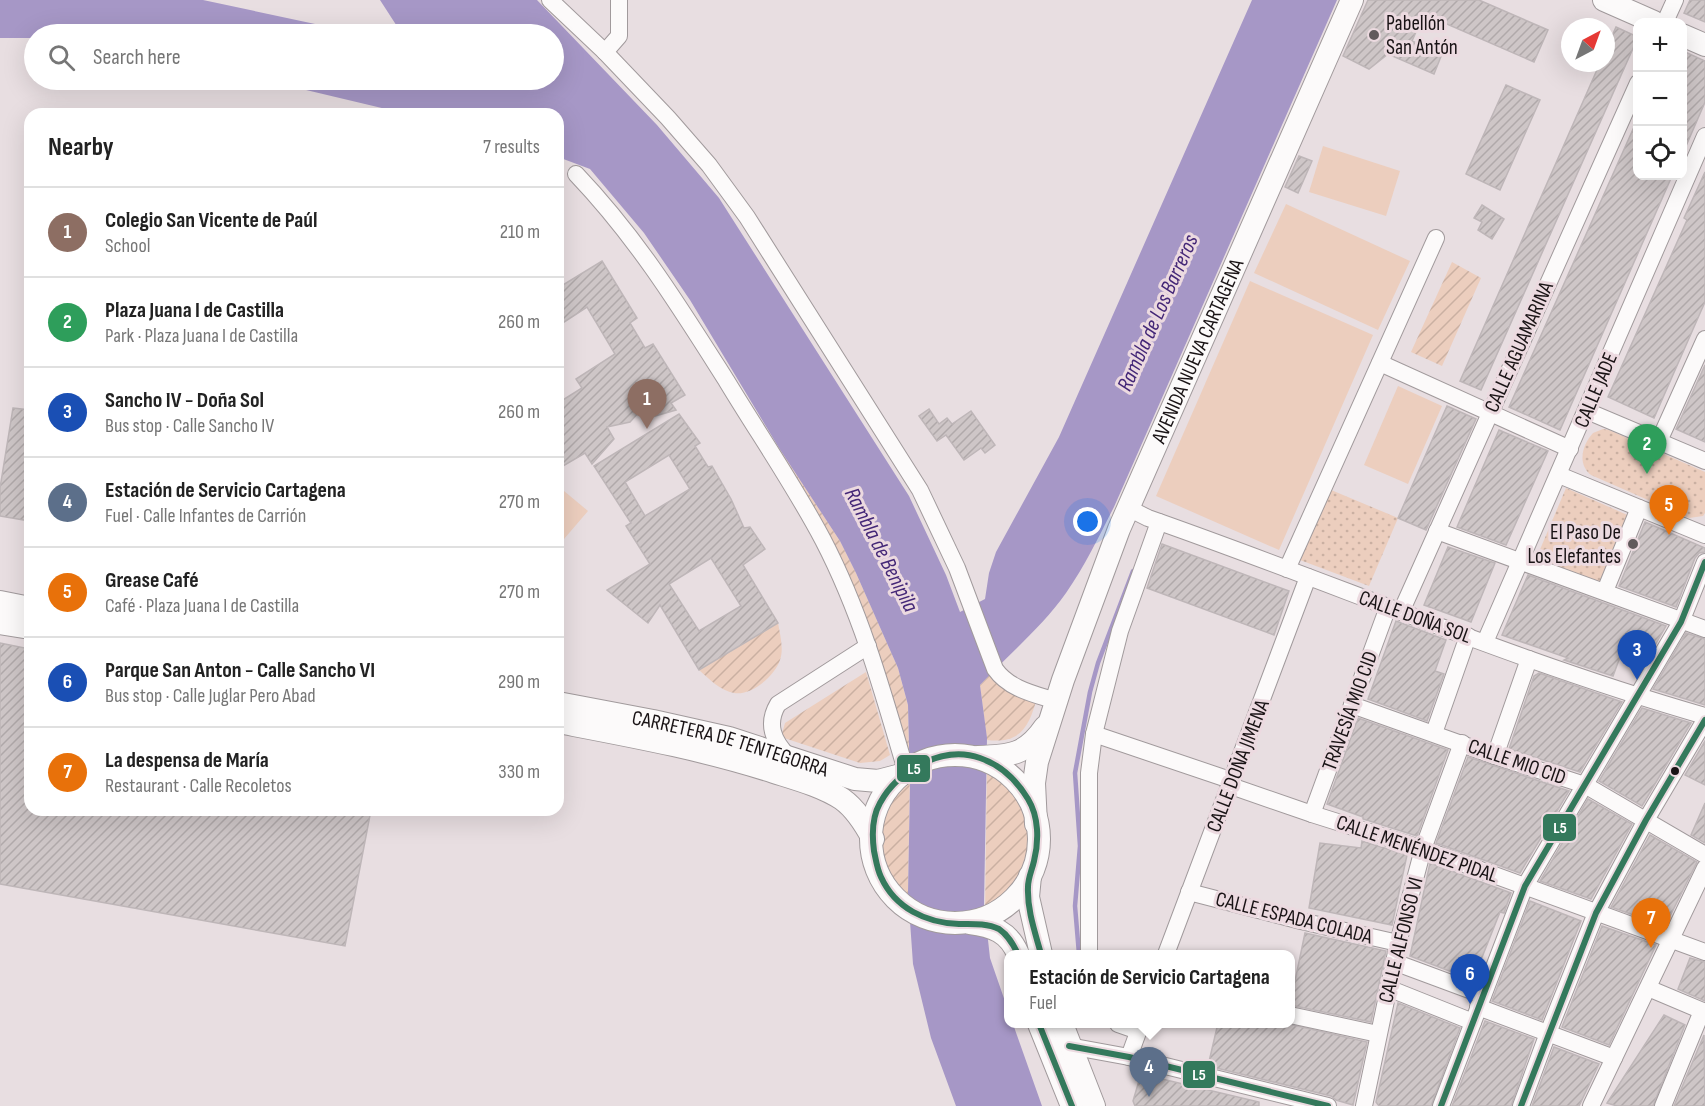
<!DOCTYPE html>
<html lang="en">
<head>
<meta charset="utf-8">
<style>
  :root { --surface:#fff; --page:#f2f2f2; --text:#222; --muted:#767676; --line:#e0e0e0; --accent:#615a5c }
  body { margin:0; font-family:"Sofia Sans Condensed",sans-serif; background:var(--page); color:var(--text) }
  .controls { position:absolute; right:18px; top:18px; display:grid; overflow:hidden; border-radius:12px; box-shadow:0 6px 24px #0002 }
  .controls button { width:54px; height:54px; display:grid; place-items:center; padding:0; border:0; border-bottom:2px solid var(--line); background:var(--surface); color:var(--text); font:30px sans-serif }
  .compass { position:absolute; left:1561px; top:18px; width:54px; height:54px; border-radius:50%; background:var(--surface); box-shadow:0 6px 24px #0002; rotate:41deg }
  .you { position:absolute; left:1088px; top:522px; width:21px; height:21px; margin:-15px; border:4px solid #fff; border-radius:50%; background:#1a73e8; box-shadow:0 0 0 9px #1a73e833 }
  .badge { display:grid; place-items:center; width:39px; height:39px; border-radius:50%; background:var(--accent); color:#fff; font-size:20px; font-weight:700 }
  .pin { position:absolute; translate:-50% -50px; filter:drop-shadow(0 2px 3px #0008) }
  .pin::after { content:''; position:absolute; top:32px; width:21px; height:18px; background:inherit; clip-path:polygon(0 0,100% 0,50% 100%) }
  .popup { position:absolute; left:1004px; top:950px; width:291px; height:78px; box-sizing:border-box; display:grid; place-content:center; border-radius:12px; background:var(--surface); filter:drop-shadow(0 2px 4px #0005); font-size:20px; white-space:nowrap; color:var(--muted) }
  .popup b { font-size:22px; color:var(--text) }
  .popup::after { content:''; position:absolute; left:50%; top:100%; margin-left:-12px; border:12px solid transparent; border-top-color:var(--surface) }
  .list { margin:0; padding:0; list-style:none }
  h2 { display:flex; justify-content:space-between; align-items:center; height:78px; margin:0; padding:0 24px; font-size:26px }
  h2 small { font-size:20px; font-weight:400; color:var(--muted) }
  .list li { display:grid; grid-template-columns:39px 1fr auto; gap:18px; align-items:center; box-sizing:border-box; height:90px; padding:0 24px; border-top:2px solid var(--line) }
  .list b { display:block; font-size:22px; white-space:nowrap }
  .list p { margin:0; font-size:20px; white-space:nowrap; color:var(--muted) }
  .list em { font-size:20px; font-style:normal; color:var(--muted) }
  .icon { flex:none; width:33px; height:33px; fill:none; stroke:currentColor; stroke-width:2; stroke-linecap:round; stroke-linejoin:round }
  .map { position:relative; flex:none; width:1705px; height:1106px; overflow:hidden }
  .search { position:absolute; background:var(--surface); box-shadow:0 6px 24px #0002; left:24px; top:24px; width:540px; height:66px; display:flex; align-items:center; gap:15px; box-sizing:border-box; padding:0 21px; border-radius:33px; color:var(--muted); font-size:22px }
  .panel { position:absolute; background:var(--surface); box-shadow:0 6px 24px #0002; left:24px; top:108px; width:540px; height:708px; border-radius:18px }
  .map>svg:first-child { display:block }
  .grass { fill:#eccebe }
  .park { fill:url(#park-dots) }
  .garden { fill:url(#garden-furrows) }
  .water { fill:#a697c6 }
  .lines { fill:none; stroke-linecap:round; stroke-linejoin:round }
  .stream { stroke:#a697c6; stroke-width:4.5 }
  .building { fill:url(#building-hatch); stroke:#beb6b8; stroke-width:1.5; fill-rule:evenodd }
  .minor-casing { stroke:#a19a9c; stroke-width:18 }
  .major-casing { stroke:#a19a9c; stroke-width:24 }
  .minor { stroke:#fcfafa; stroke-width:16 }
  .major { stroke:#fcfafa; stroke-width:22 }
  .bus-1-casing { stroke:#ecdae0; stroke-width:10 }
  .bus-1 { stroke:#34795c; stroke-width:6 }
  .poi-dot { fill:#615a5c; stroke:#ecdae0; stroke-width:2 }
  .bus-dot { fill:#191315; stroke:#ecdae0; stroke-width:2 }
  .labels { text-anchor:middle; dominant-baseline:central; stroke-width:6; stroke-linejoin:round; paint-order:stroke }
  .poi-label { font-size:21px; fill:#191315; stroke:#ecdae0; text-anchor:start }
  .street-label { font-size:21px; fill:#191315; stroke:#ecdae0 }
  .water-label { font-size:22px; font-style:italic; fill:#442777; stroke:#ecdae0 }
  .line-badge { stroke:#ecdae0; stroke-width:2 }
  .badge-label { font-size:16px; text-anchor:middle; font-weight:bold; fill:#fff }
</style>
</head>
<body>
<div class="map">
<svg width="1705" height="1106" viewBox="0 0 1705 1106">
  <defs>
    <pattern id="park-dots" width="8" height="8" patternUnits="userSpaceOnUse" patternTransform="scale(1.5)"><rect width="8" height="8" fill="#eccebe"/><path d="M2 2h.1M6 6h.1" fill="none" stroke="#cab0a2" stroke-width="1.8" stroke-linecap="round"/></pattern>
    <pattern id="garden-furrows" width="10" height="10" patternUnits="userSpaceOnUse" patternTransform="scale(1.5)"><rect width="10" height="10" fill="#eccebe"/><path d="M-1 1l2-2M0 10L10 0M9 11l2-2" fill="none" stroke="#cab0a2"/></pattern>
    <pattern id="building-hatch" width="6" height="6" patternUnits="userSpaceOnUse" patternTransform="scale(1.5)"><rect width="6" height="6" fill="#cec6c7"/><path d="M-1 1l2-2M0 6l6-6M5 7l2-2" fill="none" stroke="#b0a9aa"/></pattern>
  </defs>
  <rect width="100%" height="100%" fill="#e8dee1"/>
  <g class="grass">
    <polygon points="1323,146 1400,171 1386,216 1309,192"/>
    <polygon points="1286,204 1410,261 1378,330 1254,273"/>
    <polygon points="1250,281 1373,335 1279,550 1156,496"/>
    <polygon points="1398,386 1442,406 1408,484 1364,465"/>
    <polygon points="558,486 588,511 558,546"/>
  </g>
  <g class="park">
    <path d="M 1603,429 L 1609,430 L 1705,472 L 1705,513 L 1703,516 L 1689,518 L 1591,475 C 1577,464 1582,445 1593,433 Z"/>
    <polygon points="1324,487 1398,518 1369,586 1292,557"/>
    <polygon points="1566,488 1632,517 1603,584 1536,559"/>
  </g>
  <g class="garden">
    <polygon points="1452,262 1481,278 1442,366 1411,352"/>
    <polygon points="779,448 840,541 856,573 898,668 908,705 909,750 901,754 852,604"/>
    <path d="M 778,623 C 780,634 784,649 780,660 C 775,676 751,696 734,693 C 721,691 709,679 699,670 Z"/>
    <path d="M 995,669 L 1038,695 C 1029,725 1023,744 987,740 L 980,685 Z"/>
    <polygon points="866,672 890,755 880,761 860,763 781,737 785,723"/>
    <path d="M 987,762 C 1003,770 1020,781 1027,798 C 1047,842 1034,900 985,917 Z"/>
    <path d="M 910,768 L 908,893 L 909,909 C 874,880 858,832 886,792 C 892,783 902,776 910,768 Z"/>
  </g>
  <g class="water">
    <polygon points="0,0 203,0 362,34 34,34 34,38 0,38"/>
    <path d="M 380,0 L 537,0 L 657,125 L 719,198 L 909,496 L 946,575 L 960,612 L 985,599 L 989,573 L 996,552 L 1059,437 L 1252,0 L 1337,0 L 1114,507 C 1099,536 1085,566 1066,593 C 1042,627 1008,655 980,685 L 987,738 L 984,904 L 990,958 L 1008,1010 L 1008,1024 L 1013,1024 L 1042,1106 L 956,1106 L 931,1038 L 913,964 L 908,893 L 910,784 L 908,705 L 898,668 L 856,573 L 840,541 L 779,448 L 690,300 L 644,233 L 590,169 L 558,157 L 558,114 L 407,114 L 264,80 L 554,80 L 554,34 L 402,34 Z"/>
  </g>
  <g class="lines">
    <polyline class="stream" points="1079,954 1075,906 1080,846 1075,773 1090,692 1098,663 1133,571"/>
  </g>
  <g class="building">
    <polygon points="1368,0 1479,0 1548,30 1534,62 1424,14 1412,41 1442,54 1434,74 1388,54 1369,69 1343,56"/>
    <polygon points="1690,0 1705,0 1705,22 1684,13"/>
    <polygon points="1616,27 1638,37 1481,390 1460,381 1600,63 1606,63 1606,50"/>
    <polygon points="1683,51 1705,61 1705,102 1683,153"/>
    <polygon points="1506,85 1540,100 1500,190 1466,174"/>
    <polygon points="1638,118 1638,176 1672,176 1560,430 1509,407"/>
    <polygon points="1299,156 1312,161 1298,193 1285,187"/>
    <polygon points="1705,172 1705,302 1654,418 1608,397 1687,220 1684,218"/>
    <polygon points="1482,205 1504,219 1492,239 1478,230 1482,222 1474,218"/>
    <polygon points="602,261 637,318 630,323 645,348 653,344 685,395 671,403 676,410 655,416 648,402 630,422 607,427 614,439 592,464 585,453 558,469 558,403 582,388 576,379 615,354 587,307 558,326 558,288"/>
    <polygon points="1705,365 1705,442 1676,429"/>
    <polygon points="1447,406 1476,419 1426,530 1398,518"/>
    <polygon points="13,408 30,410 30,521 0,516 0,488"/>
    <polygon points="929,409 939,424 947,418 952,424 971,411 995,445 985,453 981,448 964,460 946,435 937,441 919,416"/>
    <path d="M 679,414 L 700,443 L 695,446 L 708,467 L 712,466 L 731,499 L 744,528 L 750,527 L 765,549 L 743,565 L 778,623 L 699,670 L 660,605 L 648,623 L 607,590 L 650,564 L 626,526 L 631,523 L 594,466 ZM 669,455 L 690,489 L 645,516 L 625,482 ZM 711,558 L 741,606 L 699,631 L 669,584 Z"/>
    <polygon points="1499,430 1548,451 1506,545 1457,527"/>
    <polygon points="1645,522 1705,548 1705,552 1699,553 1695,558 1676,607 1619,586"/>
    <polygon points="1162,544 1289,591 1274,635 1147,588"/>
    <polygon points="1448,547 1495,563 1471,622 1424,605"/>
    <polygon points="1528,575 1666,626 1654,647 1627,638 1613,676 1564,660 1568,658 1502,635"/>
    <polygon points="1396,621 1446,640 1435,671 1444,674 1427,721 1368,699"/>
    <polygon points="1686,633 1705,639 1705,705 1653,689"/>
    <polygon points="0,643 30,649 30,810 371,810 345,946 0,884"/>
    <polygon points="1539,673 1622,702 1580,772 1509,749 1534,676"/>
    <polygon points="1642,708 1691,723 1642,806 1599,781"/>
    <polygon points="1358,718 1448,750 1417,836 1363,819 1363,817 1327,804"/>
    <polygon points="1705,741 1705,785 1685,775"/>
    <polygon points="1468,757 1569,791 1520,873 1436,843"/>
    <polygon points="1588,799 1632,824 1591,899 1540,881"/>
    <polygon points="1705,803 1705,843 1691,835"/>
    <polygon points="1650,835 1697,862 1665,926 1611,907"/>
    <polygon points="1362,841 1407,855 1392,925 1309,908 1320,843 1361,848"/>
    <polygon points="1430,863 1511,893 1504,913 1500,912 1473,980 1410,956"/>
    <polygon points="1530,901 1581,921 1542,1020 1492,1001"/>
    <polygon points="1602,926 1656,945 1609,1045 1562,1027"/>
    <polygon points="1305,933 1386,951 1371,1022 1290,1005"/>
    <polygon points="1690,958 1705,962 1705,1001 1678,989"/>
    <polygon points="1398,1003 1460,1028 1431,1106 1379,1106 1376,1102"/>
    <polygon points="1664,1015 1685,1025 1653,1106 1617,1106 1607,1103"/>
    <polygon points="1485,1021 1534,1039 1511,1106 1452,1106"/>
    <polygon points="1218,1023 1284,1023 1367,1042 1353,1105 1336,1100 1331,1096 1208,1066"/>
    <polygon points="1704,1035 1705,1106 1674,1106"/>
    <polygon points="1554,1047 1599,1064 1579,1106 1532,1106"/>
    <polygon points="1141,1074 1259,1102 1259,1106 1135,1106 1133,1101"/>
  </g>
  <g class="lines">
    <g class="minor-casing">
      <g id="minor">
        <path d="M 550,0 L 605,52 L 668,118 L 709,165 L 747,217 L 920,490 L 957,568 L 995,669 C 1009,689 1034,694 1056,701"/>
        <polyline points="1665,22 1675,0"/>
        <polyline points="605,52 619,36 619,0"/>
        <path d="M 576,174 C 637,238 679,306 726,380 C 758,433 794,485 823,540 C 861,613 883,692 906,771"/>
        <polyline points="1380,363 1570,449"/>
        <polyline points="1587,411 1705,461"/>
        <polyline points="1659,441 1705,339"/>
        <polyline points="1559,475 1705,535"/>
        <path d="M 1128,508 L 1148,518 C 1334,583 1516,662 1705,716"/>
        <polyline points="1437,531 1705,629"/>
        <polyline points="1287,569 1436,238"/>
        <polyline points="1605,591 1639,508"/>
        <polyline points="1401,612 1638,83"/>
        <polyline points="1485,642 1705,136"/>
        <polyline points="1352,705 1495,756 1585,785 1705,855"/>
        <polyline points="1434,733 1468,636"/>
        <polyline points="1094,734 1233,781"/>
        <polyline points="1495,756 1529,659"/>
        <path d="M 789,757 C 773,741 766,724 778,704 L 868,646"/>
        <polyline points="1231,786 1312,814 1423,849 1705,952"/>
        <polyline points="1312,814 1388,607"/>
        <polyline points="1189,892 1301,921 1398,943"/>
        <polyline points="1089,954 1089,773 1094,734 1120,631 1159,522"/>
        <polyline points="1166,954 1308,577"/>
        <polyline points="1394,962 1483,995"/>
        <polyline points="1388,988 1473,1022"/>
        <polyline points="1648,988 1705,1012"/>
        <polyline points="1478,1007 1614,1058"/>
        <polyline points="1290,1015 1378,1034"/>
        <polyline points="1118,1024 1138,1031"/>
        <polyline points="1069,1046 1129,1057 1328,1106"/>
        <polyline points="1129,1057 1141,1024"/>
        <polyline points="1364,1106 1398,943 1423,849 1462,743"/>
        <polyline points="1441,1106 1525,886 1681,622 1705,562"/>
        <polyline points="1521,1106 1548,1033 1596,913 1646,820 1705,720"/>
        <polyline points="1591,1106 1705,868"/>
        <polyline points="1663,1106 1702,1011"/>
      </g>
    </g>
    <g class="major-casing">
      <g id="major">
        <polyline points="1604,0 1654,22"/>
        <polyline points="1682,35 1705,45"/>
        <polyline points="0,602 30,608"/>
        <polyline points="0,623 30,628"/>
        <path id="s1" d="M 558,703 L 653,721 L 729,738 L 855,779 L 878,781 L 901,775"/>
        <path d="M 558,722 C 631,736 703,749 774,772 C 796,779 822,786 842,799 C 856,809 865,824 873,839"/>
        <circle cx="955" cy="839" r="84"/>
        <path d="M 978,757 C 1010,756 1026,755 1045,727"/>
        <path id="s2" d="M 1036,824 L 1034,783 L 1037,762 L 1063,680 L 1119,529 L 1352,0"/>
        <polyline points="1030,876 1028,897 1041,954"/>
        <path d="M 970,923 C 993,926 1009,932 1018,954"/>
        <polyline points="1039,1024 1072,1106"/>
        <polyline points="1062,1024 1094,1106"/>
      </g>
    </g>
    <use href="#minor" class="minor"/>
    <use href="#major" class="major"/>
    <g class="bus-1-casing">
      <g id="bus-1">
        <path d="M 1018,954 C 1013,944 1008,935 999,929 C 987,923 972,924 959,924 C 926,923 895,908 881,877 C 877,869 876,860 874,851 C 872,836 872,817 880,803 C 898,770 943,745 980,758 C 1001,765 1017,781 1028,799 C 1039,817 1039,841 1034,861 C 1032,870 1028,878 1028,887 C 1027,910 1035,932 1041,954"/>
        <polyline points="1039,1024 1072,1106"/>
        <polyline points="1069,1046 1129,1057 1328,1106"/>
        <polyline points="1441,1106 1525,886 1681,622 1705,562"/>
        <polyline points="1521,1106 1596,913 1646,820 1705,720"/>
      </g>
    </g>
    <use href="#bus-1" class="bus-1"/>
  </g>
  <g class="poi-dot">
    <circle cx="1374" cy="35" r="6"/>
    <circle cx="1633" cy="544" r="6"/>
  </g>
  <circle class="bus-dot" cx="1675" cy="771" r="5"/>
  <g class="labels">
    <g class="poi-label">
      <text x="1386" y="23">Pabellón<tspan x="1386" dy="24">San Antón</tspan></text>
      <text x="1621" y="532" text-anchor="end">El Paso De<tspan x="1621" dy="24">Los Elefantes</tspan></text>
    </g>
    <g class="street-label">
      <text transform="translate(1519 347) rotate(-66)">CALLE AGUAMARINA</text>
      <text stroke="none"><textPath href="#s2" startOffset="504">AVENIDA NUEVA CARTAGENA</textPath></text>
      <text transform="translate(1596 390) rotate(-67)">CALLE JADE</text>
      <text transform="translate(1415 617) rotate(20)">CALLE DOÑA SOL</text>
      <text transform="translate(1350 711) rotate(-70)">TRAVESÍA MIO CID</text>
      <text stroke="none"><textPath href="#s1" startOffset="177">CARRETERA DE TENTEGORRA</textPath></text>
      <text transform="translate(1517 762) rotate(19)">CALLE MIO CID</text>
      <text transform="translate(1238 766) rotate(-69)">CALLE DOÑA JIMENA</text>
      <text transform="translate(1417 849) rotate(19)">CALLE MENÉNDEZ PIDAL</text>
      <text transform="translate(1294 918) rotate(14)">CALLE ESPADA COLADA</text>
      <text transform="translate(1401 940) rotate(-76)">CALLE ALFONSO VI</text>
    </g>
    <g class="water-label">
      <text transform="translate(1158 313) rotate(-66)">Rambla de Los Barreros</text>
      <text transform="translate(881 550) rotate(63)">Rambla de Benipila</text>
    </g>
  </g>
  <g class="line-badge">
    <rect x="896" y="754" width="35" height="29" rx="6" fill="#34795c"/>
    <rect x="1542" y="813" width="35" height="29" rx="6" fill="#34795c"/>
    <rect x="1182" y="1060" width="34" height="29" rx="6" fill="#34795c"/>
  </g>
  <g class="badge-label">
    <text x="914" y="774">L5</text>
    <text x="1560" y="833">L5</text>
    <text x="1199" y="1080">L5</text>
  </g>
</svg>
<div class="controls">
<button>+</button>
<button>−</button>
<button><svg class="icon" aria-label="locate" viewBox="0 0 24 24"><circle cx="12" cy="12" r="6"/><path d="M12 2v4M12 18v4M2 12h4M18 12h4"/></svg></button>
</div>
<svg class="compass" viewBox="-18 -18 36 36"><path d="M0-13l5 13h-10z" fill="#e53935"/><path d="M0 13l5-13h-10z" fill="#767676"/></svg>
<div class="you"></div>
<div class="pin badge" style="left:647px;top:429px;background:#8d6e63">1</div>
<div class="pin badge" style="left:1647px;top:474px;background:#2e9e5b">2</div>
<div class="pin badge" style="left:1637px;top:680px;background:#1a4fb4">3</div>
<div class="pin badge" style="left:1149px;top:1097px;background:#5c6f8a">4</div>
<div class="popup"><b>Estación de Servicio Cartagena</b>Fuel</div>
<div class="pin badge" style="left:1669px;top:535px;background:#e8710a">5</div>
<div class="pin badge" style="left:1470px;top:1004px;background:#1a4fb4">6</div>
<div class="pin badge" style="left:1651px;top:948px;background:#e8710a">7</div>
<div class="search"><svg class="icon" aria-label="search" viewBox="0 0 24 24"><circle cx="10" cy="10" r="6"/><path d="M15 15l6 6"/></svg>Search here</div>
<section class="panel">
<h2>Nearby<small>7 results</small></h2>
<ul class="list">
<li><span class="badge" style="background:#8d6e63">1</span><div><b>Colegio San Vicente de Paúl</b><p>School</p></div><em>210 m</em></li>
<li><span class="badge" style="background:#2e9e5b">2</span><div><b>Plaza Juana I de Castilla</b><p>Park · Plaza Juana I de Castilla</p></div><em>260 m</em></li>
<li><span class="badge" style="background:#1a4fb4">3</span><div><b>Sancho IV - Doña Sol</b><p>Bus stop · Calle Sancho IV</p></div><em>260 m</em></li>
<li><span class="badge" style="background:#5c6f8a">4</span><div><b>Estación de Servicio Cartagena</b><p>Fuel · Calle Infantes de Carrión</p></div><em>270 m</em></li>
<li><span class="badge" style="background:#e8710a">5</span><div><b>Grease Café</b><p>Café · Plaza Juana I de Castilla</p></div><em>270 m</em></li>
<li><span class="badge" style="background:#1a4fb4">6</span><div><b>Parque San Anton - Calle Sancho VI</b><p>Bus stop · Calle Juglar Pero Abad</p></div><em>290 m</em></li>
<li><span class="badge" style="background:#e8710a">7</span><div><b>La despensa de María</b><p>Restaurant · Calle Recoletos</p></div><em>330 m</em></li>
</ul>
</section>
</div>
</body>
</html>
